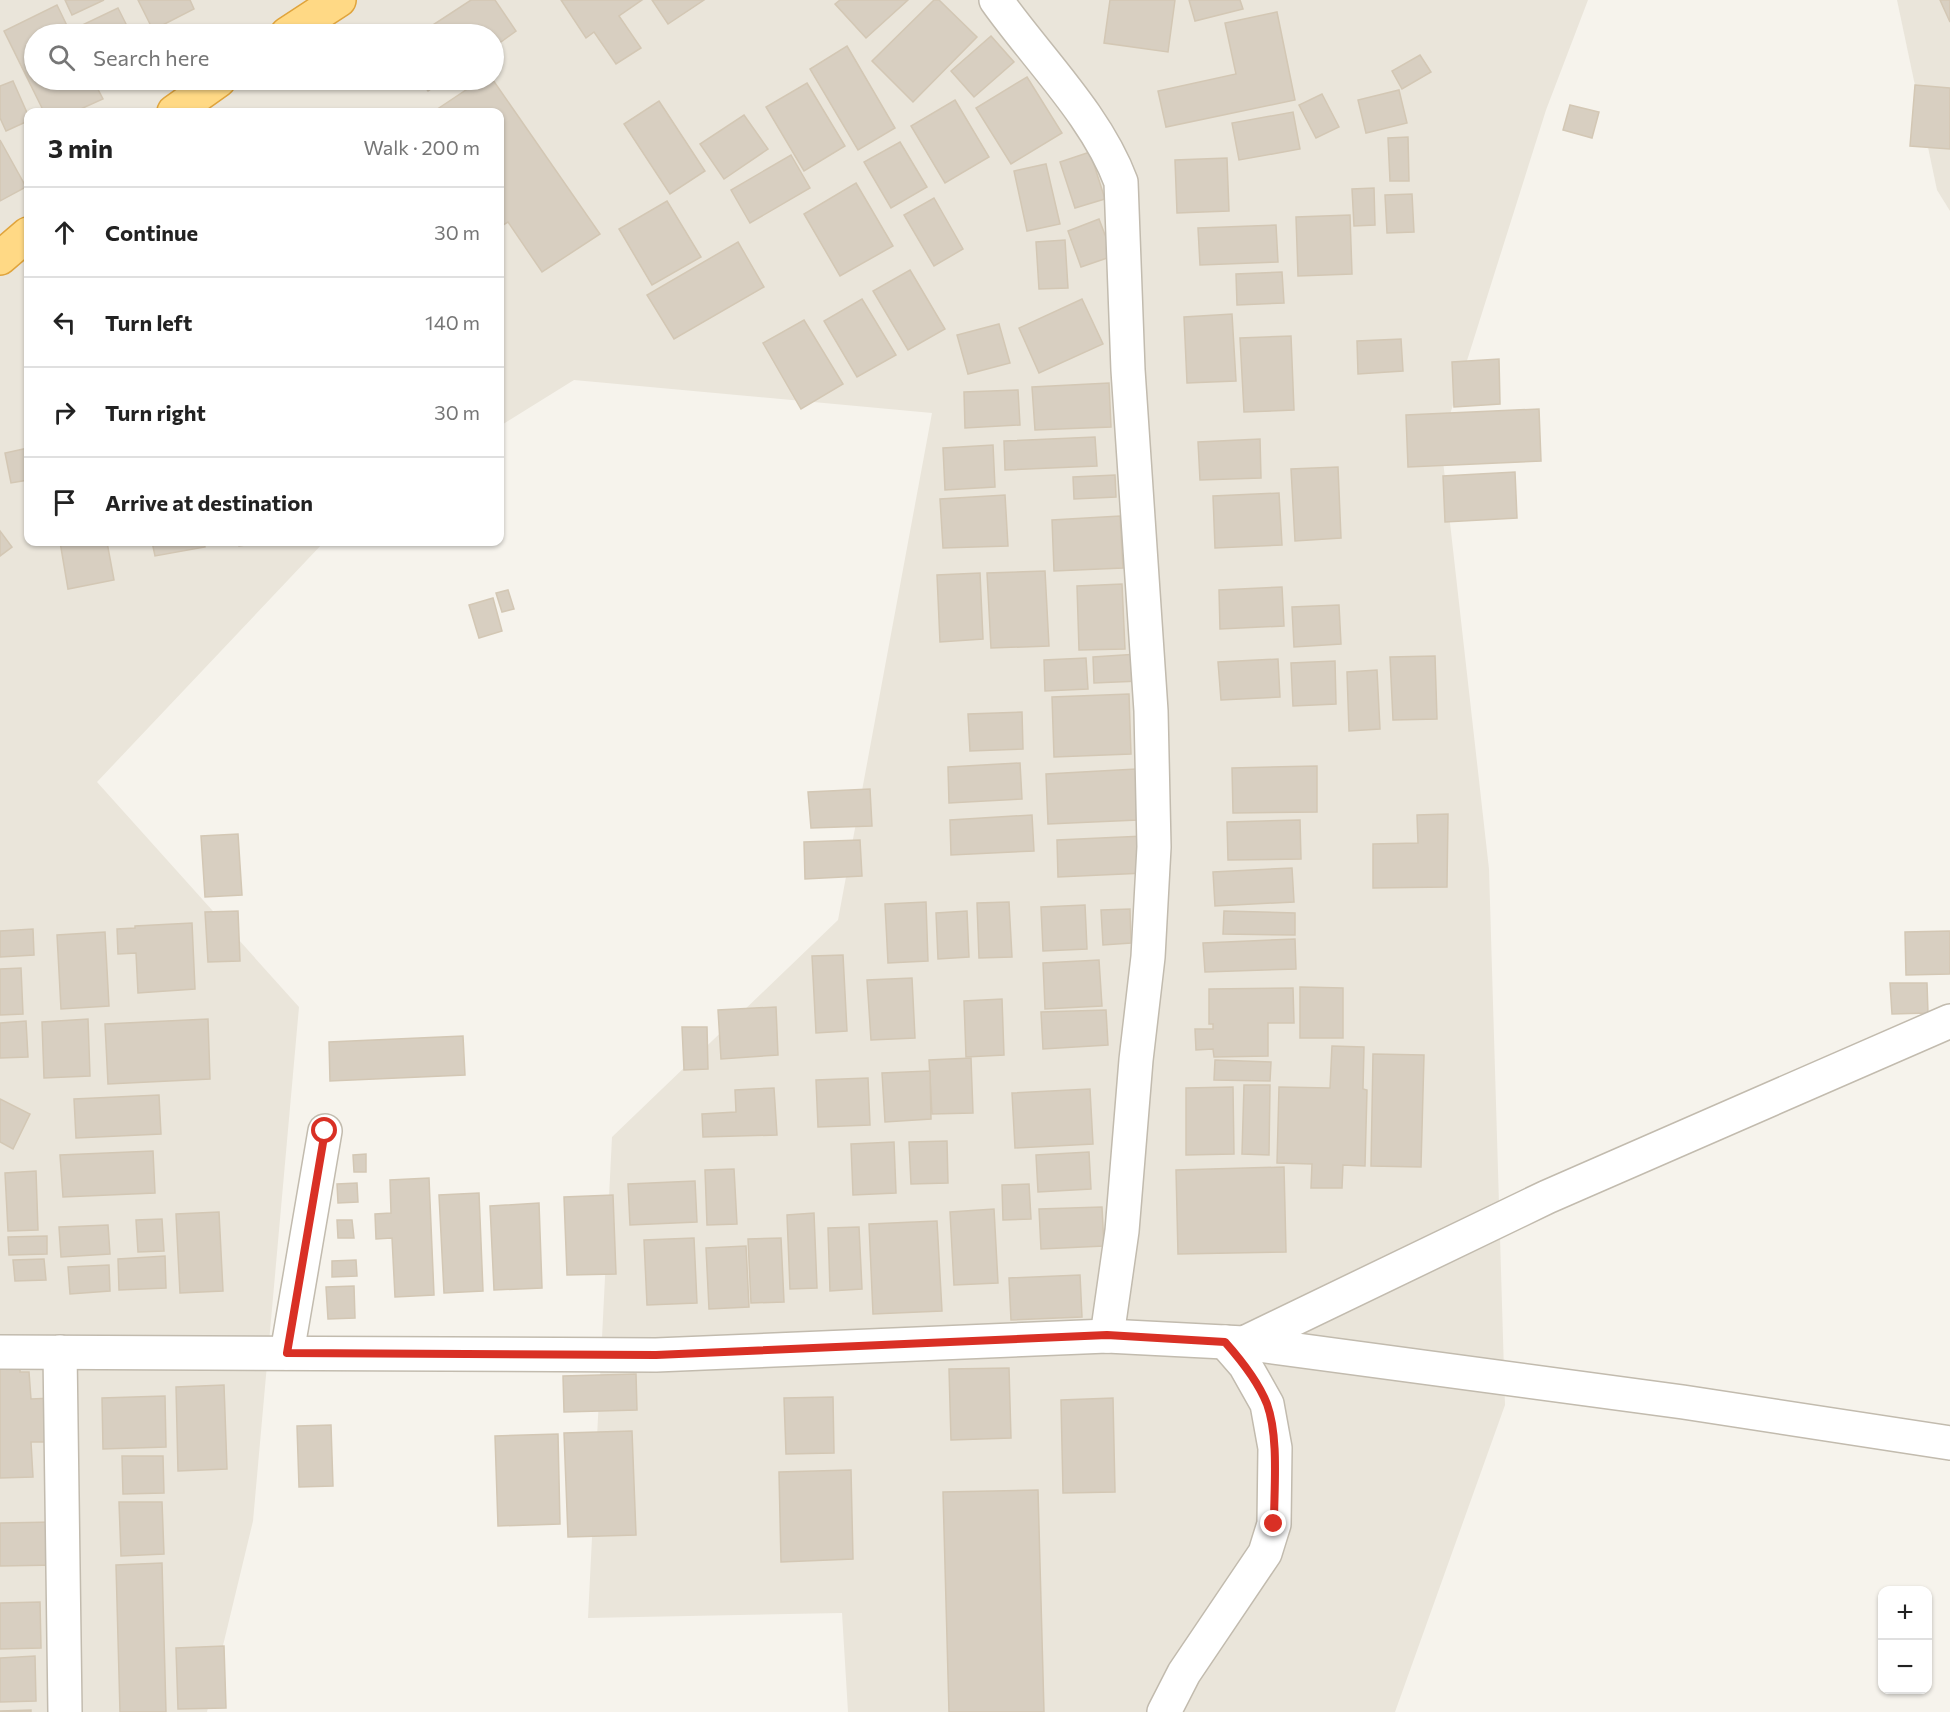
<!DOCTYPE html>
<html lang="en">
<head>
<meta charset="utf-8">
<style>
  :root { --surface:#fff; --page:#f6f6f6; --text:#222; --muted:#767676; --line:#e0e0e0 }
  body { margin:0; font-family:Commissioner,sans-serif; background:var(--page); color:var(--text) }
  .controls { position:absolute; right:18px; bottom:18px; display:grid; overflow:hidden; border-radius:12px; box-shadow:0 2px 4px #0004 }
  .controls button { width:54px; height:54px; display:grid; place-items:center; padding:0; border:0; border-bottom:2px solid var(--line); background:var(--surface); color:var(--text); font:30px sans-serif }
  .stop { position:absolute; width:18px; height:18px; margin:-14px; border:4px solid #d93025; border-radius:50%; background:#fff }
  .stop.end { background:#d93025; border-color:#fff; box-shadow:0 2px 6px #0008 }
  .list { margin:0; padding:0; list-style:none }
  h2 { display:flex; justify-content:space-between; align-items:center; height:78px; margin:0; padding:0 24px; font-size:26px }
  h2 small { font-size:20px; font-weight:400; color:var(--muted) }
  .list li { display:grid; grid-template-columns:39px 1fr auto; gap:18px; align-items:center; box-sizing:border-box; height:90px; padding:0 24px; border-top:2px solid var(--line) }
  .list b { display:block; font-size:22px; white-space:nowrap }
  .list em { font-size:20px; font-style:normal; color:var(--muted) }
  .icon { flex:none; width:33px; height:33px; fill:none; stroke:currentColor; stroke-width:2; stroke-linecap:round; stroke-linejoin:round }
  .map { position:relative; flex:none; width:1950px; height:1712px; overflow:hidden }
  .search { position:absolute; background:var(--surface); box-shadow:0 2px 4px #0004; left:24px; top:24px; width:480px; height:66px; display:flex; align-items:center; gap:15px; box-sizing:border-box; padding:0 21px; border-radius:33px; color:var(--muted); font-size:22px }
  .panel { position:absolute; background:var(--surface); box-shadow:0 2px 4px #0004; left:24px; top:108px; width:480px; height:438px; border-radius:12px }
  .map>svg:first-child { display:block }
  .residential { fill:#eae5da; fill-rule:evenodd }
  .building { fill:#d8cfc1; stroke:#d3c7b4; stroke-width:1.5 }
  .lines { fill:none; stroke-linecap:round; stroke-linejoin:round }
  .minor-casing { stroke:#c2bbae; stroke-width:36 }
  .trunk-casing { stroke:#e0a43c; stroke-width:36 }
  .minor { stroke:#fff; stroke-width:33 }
  .trunk { stroke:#ffd985; stroke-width:33 }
  .route { stroke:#d93025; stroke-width:8 }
</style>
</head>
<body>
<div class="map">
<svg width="1950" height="1712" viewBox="0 0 1950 1712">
  <rect width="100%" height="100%" fill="#f6f3ec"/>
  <g class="residential">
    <path d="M 0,0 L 1588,0 L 1546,110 L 1441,443 L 1489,869 L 1505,1405 L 1395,1712 L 848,1712 L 842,1613 L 588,1618 L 612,1137 L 838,920 L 932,413 L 574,380 L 500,426 L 500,112 L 28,112 L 28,542 L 324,542 L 97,782 L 299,1007 L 253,1521 L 207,1712 L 0,1712 ZM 34,34 L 494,34 L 494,80 L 34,80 Z"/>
    <polygon points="1897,0 1950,0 1950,211 1937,190"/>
  </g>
  <g class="building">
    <polygon points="65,0 104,0 72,15"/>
    <polygon points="138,0 190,0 194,9 153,30"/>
    <polygon points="471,0 495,0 516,31 494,47 494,34 419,34"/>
    <polygon points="561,0 642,0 619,16 641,48 616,64 594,32 586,38"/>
    <polygon points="652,0 704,0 668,24"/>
    <polygon points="840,0 908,0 866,38 835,4"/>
    <polygon points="934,0 939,0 977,37 913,102 872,61"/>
    <polygon points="1110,0 1175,0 1168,52 1104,43"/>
    <polygon points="1189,0 1240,0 1243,9 1195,21"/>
    <polygon points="1940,0 1950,0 1950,22"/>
    <polygon points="57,5 71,34 34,34 34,80 93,80 103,99 74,112 44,112 4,31"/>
    <polygon points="118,8 131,34 82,34 78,27"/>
    <polygon points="1277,12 1295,100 1166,127 1158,91 1236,74 1225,23"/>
    <polygon points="991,36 1014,62 974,97 951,71"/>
    <polygon points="847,46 895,128 858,150 810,69"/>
    <polygon points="1420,55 1431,72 1402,89 1392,71"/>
    <polygon points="1027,77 1062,133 1011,164 976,108"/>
    <polygon points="104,80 122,80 108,87"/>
    <polygon points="420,80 444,80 428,91"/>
    <polygon points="481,80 493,80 600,234 542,272 508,222 500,227 500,112 433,112"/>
    <polygon points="13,81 28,115 28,121 6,131 0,118 0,86"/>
    <polygon points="807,83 845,146 804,171 766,107"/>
    <polygon points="1915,85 1950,88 1950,149 1910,146"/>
    <polygon points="1399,90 1407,123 1366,133 1358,100"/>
    <polygon points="1322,94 1339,127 1316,138 1299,105"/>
    <polygon points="955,100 989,157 945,183 911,126"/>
    <polygon points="659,101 705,171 670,194 624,124"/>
    <polygon points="1570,105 1599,112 1592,138 1563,130"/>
    <polygon points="1293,112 1300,149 1239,160 1232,123"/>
    <polygon points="744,115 768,149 724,179 700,144"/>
    <polygon points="1408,137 1409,181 1390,181 1388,138"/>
    <polygon points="0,140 26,187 0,201"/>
    <polygon points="900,142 927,187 891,208 864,162"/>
    <polygon points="1090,152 1105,199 1075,208 1060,162"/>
    <polygon points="791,155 810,188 750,223 731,190"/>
    <polygon points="1227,158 1229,211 1177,213 1175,160"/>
    <polygon points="1046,164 1060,224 1027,231 1014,171"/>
    <polygon points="856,183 893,246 840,276 804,214"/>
    <polygon points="1374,188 1375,225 1354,226 1352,189"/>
    <polygon points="1412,194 1414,232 1387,233 1385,195"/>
    <polygon points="934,198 963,249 934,266 904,215"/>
    <polygon points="667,201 701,257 652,285 619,229"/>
    <polygon points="1350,215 1352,274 1298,276 1296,217"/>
    <polygon points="1099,219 1113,256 1081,267 1068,231"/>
    <polygon points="1276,225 1278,262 1200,265 1198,228"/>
    <polygon points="1065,240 1068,288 1039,289 1036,242"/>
    <polygon points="738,242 764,287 674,339 647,295"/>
    <polygon points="910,270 945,329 908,350 873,291"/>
    <polygon points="1282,272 1284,303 1237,305 1236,274"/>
    <polygon points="862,299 896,355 857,377 824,321"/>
    <polygon points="1082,299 1103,344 1039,373 1019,328"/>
    <polygon points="1232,314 1236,381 1187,383 1184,317"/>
    <polygon points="804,320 843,384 801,409 763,343"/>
    <polygon points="999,324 1010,363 968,374 957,335"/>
    <polygon points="1291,336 1294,410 1244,412 1240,338"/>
    <polygon points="1401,339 1403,371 1358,374 1357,341"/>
    <polygon points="1499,359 1500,404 1454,407 1452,362"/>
    <polygon points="1109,383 1111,427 1035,430 1032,387"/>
    <polygon points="1018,390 1020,425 965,428 964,392"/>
    <polygon points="1539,409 1541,461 1408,467 1406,415"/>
    <polygon points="1095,437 1097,466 1005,470 1004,441"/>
    <polygon points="1260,439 1261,478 1200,480 1198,442"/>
    <polygon points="993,445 995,487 945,490 943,448"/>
    <polygon points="28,448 28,480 11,483 5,453"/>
    <polygon points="1338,467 1341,538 1295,541 1291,469"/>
    <polygon points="1515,472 1517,518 1445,522 1443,476"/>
    <polygon points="1115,475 1116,497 1074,499 1073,477"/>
    <polygon points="1279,493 1282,545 1215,548 1213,496"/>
    <polygon points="1005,495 1008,546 943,548 940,499"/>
    <polygon points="1120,516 1123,568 1054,571 1052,520"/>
    <polygon points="0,531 12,547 0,556"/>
    <polygon points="60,542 107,542 114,580 68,589"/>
    <polygon points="152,542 204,542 205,547 155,556"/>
    <polygon points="238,542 266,542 239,546"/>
    <polygon points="1045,571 1049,646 991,648 987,573"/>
    <polygon points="980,573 983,639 940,642 937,575"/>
    <polygon points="1122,584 1125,649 1079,650 1077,586"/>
    <polygon points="1282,587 1284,626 1220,629 1219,590"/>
    <polygon points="508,590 514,609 502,612 496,593"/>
    <polygon points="493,598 502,631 479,638 469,605"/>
    <polygon points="1339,605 1341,644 1294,647 1292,607"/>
    <polygon points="1138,654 1140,681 1094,683 1093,657"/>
    <polygon points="1435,656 1437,719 1393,720 1390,657"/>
    <polygon points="1086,658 1088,689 1045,691 1044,660"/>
    <polygon points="1278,659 1280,697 1221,700 1218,662"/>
    <polygon points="1335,661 1336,704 1293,706 1291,663"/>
    <polygon points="1377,670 1380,729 1349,731 1347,672"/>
    <polygon points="1129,694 1131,754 1054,757 1052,697"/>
    <polygon points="1022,712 1023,749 970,751 968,714"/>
    <polygon points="1020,763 1022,799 949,803 948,767"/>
    <polygon points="1317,766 1317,812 1233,813 1232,768"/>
    <polygon points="1136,769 1138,820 1048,824 1046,774"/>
    <polygon points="870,789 872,826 811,828 808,792"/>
    <polygon points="1448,814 1447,887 1373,888 1373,844 1418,843 1417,815"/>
    <polygon points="1032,815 1034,851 951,855 950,820"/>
    <polygon points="1300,820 1301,859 1228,860 1227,822"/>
    <polygon points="238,834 242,895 205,897 201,836"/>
    <polygon points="1144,836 1145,873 1058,877 1057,840"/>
    <polygon points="860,840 862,876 805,879 804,842"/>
    <polygon points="1292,868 1294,902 1215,906 1213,872"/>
    <polygon points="926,902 928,961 888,963 885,904"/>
    <polygon points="1009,902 1012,957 979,958 977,903"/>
    <polygon points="1085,905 1087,949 1043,951 1041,907"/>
    <polygon points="1130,909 1131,943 1103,945 1101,910"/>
    <polygon points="238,911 240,961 208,962 205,912"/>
    <polygon points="967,911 969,957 938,959 936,913"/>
    <polygon points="1224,911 1295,913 1295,935 1223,934"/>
    <polygon points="192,923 195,989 138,993 136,953 118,954 117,929 135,928 135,926"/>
    <polygon points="33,929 34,955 0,957 0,931"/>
    <polygon points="1950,931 1950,974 1906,975 1905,932"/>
    <polygon points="105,932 109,1006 61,1009 57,935"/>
    <polygon points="1295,939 1296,969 1205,972 1203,943"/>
    <polygon points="843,955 847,1031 816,1033 812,956"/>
    <polygon points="1099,960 1102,1006 1045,1009 1043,963"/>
    <polygon points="21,968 23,1014 0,1015 0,969"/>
    <polygon points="912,978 915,1038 871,1040 867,980"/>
    <polygon points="1890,983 1927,983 1928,1013 1892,1014"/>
    <polygon points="1300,987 1343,988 1343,1038 1300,1038"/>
    <polygon points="1293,988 1294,1023 1268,1023 1268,1056 1214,1057 1213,1049 1196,1050 1195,1029 1213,1029 1213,1024 1209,1024 1209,989"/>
    <polygon points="1002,999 1004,1055 966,1057 964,1001"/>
    <polygon points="776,1007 778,1055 721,1059 718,1010"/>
    <polygon points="1106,1010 1108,1045 1043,1049 1041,1012"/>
    <polygon points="88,1019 90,1076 44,1078 42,1022"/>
    <polygon points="208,1019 210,1079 108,1084 105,1024"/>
    <polygon points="26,1021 28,1057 0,1058 0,1023"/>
    <polygon points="682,1027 707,1027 708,1069 684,1070"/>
    <polygon points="463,1036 465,1075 330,1081 329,1042"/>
    <polygon points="1332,1046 1364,1047 1363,1089 1367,1090 1365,1166 1343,1165 1342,1188 1311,1188 1312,1164 1277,1163 1279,1087 1330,1088"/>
    <polygon points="1373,1054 1424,1055 1421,1167 1371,1166"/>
    <polygon points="971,1058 973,1113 932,1114 929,1060"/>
    <polygon points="1215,1060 1271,1062 1270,1081 1214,1080"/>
    <polygon points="930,1071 931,1119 885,1122 882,1073"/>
    <polygon points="868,1078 870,1125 818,1127 816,1080"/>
    <polygon points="1244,1085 1270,1085 1269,1155 1242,1154"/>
    <polygon points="1233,1087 1234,1154 1186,1155 1186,1088"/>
    <polygon points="774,1088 777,1135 703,1137 702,1114 736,1112 735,1090"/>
    <polygon points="1090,1089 1093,1144 1015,1148 1012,1093"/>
    <polygon points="159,1095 161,1134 76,1138 74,1099"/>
    <polygon points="0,1099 30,1114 13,1149 0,1142"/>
    <polygon points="947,1141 948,1183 911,1184 909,1142"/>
    <polygon points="894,1142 896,1193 853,1195 851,1144"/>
    <polygon points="153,1151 155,1193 63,1197 60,1155"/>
    <polygon points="1089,1152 1091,1189 1038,1192 1036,1155"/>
    <polygon points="366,1154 366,1172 354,1172 353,1155"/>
    <polygon points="1284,1167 1286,1252 1178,1254 1176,1170"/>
    <polygon points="734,1169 737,1224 707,1225 705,1170"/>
    <polygon points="36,1171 38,1230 8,1231 5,1173"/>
    <polygon points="429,1178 434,1295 395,1297 392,1238 376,1239 375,1214 391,1213 390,1180"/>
    <polygon points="695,1181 697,1222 630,1225 628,1184"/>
    <polygon points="357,1183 358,1202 338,1203 337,1184"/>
    <polygon points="1029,1184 1031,1219 1003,1220 1002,1185"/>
    <polygon points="479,1193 483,1291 444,1293 439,1195"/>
    <polygon points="613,1195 616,1274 567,1275 564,1197"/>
    <polygon points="539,1203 542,1288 494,1290 490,1206"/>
    <polygon points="1102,1207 1104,1246 1041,1249 1039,1209"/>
    <polygon points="994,1209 998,1283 954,1285 950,1212"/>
    <polygon points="219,1212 223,1291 180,1293 176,1214"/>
    <polygon points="814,1213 817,1288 790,1289 787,1215"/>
    <polygon points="162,1219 164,1251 138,1252 136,1220"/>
    <polygon points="337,1220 352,1220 354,1238 338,1238"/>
    <polygon points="937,1221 942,1311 873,1314 869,1224"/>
    <polygon points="108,1225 110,1254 61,1257 59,1227"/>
    <polygon points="859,1227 862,1289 830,1291 828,1228"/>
    <polygon points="47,1236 47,1254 9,1255 8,1237"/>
    <polygon points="694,1238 697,1303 647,1305 644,1240"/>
    <polygon points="781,1238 784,1302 751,1303 748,1239"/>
    <polygon points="746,1246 749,1307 709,1309 706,1248"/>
    <polygon points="165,1256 166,1288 119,1290 118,1259"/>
    <polygon points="44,1259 46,1280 15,1281 13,1260"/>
    <polygon points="356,1260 357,1276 332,1277 332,1261"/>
    <polygon points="109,1265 110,1291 70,1294 68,1267"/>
    <polygon points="1080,1275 1082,1317 1011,1320 1009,1278"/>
    <polygon points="354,1286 355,1318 328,1319 326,1287"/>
    <polygon points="20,1358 20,1372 29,1372 31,1399 53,1398 54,1442 31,1442 33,1477 0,1478 0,1359"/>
    <polygon points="1009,1368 1011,1438 951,1440 949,1369"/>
    <polygon points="636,1374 637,1410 564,1412 563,1376"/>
    <polygon points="224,1385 227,1469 178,1471 176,1387"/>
    <polygon points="165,1396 166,1447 103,1449 102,1398"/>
    <polygon points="833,1397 834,1453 786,1454 784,1398"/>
    <polygon points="1113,1398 1115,1492 1063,1493 1061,1400"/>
    <polygon points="331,1425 333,1486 299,1487 297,1426"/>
    <polygon points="632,1431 636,1535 568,1537 564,1433"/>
    <polygon points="558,1434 560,1524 498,1526 495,1436"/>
    <polygon points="122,1456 163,1456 164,1493 123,1494"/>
    <polygon points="851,1470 853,1559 781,1562 779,1472"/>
    <polygon points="1038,1490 1044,1712 949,1712 943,1492"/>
    <polygon points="119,1502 162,1502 164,1554 121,1556"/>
    <polygon points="55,1522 56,1565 0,1566 0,1523"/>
    <polygon points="162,1563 166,1712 120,1712 116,1565"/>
    <polygon points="40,1602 41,1648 0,1649 0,1603"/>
    <polygon points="224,1646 226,1708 178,1709 176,1648"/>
    <polygon points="35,1656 36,1701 0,1702 0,1658"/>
    <polygon points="31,1710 31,1712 0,1712 0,1711"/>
  </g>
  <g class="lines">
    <g class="minor-casing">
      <g id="minor">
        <path d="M 996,0 C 1037,58 1096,115 1121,182 L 1128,370 L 1151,711 L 1154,847 L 1148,957 L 1136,1060 L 1122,1231 L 1107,1336"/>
        <polyline points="1244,1343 1683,1402 1950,1443"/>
        <polyline points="0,1352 656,1355 1107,1336 1244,1343 1547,1197 1950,1021"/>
        <polyline points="60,1352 65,1712"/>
        <polyline points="287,1353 325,1131"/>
        <polyline points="1164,1712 1184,1673 1265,1553 1274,1524 1275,1448 1267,1404 1245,1365 1225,1342"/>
      </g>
    </g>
    <g class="trunk-casing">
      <g id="trunk">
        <polyline points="287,34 339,0"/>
        <polyline points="174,112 219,80"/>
        <polyline points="0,258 28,234"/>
      </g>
    </g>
    <use href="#minor" class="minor"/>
    <use href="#trunk" class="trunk"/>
  </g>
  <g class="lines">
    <path class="route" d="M 325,1131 L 287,1353 L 656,1355 L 1107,1335 L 1225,1342 C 1241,1360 1258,1381 1267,1404 C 1279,1437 1274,1488 1274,1524"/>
  </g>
</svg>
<div class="controls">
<button>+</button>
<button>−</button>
</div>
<div class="stop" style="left:325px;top:1131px"></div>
<div class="stop end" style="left:1274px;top:1524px"></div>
<div class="search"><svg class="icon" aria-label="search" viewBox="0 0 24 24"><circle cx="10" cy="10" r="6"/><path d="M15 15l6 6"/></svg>Search here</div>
<section class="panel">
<h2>3 min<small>Walk · 200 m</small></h2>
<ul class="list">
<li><svg class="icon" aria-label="ahead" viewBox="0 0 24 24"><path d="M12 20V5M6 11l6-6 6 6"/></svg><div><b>Continue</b></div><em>30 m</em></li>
<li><svg class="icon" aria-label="left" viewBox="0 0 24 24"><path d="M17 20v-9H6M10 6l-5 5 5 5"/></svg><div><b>Turn left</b></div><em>140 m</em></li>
<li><svg class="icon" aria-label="right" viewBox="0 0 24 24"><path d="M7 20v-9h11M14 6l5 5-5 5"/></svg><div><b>Turn right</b></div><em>30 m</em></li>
<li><svg class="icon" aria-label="arrive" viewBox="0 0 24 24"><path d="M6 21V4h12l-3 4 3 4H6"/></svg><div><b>Arrive at destination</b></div></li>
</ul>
</section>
</div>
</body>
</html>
